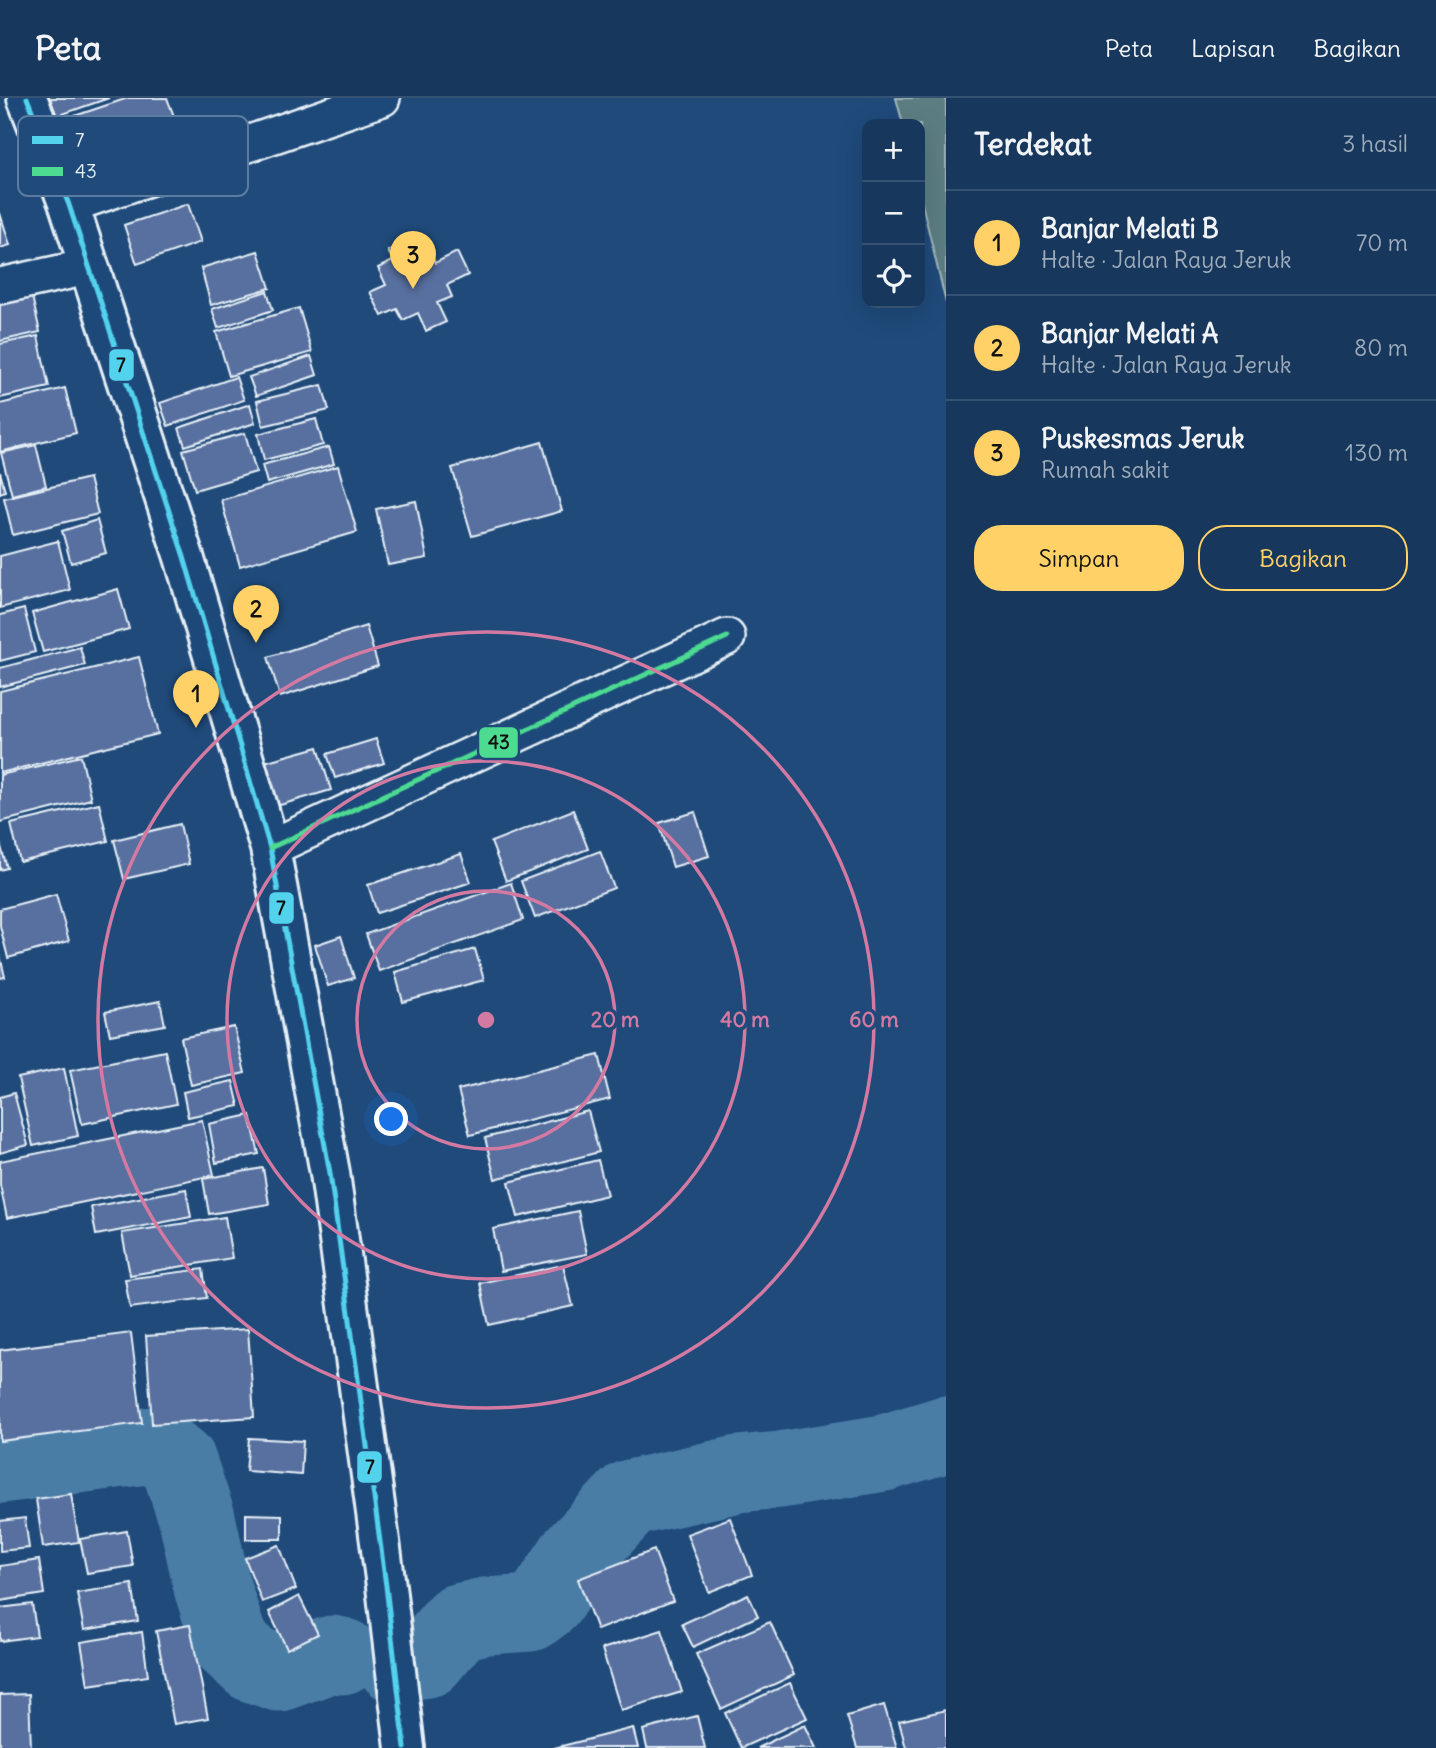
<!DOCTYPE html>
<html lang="id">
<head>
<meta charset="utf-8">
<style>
  :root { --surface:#17385c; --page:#203f62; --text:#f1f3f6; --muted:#9eacbb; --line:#365272; --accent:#ffd166 }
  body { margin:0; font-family:Delius,sans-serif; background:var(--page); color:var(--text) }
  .controls { position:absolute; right:21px; top:21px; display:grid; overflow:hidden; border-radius:14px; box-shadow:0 7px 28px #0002 }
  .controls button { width:63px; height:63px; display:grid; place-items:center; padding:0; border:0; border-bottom:2px solid var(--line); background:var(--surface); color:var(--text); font:35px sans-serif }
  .you { position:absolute; left:392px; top:1022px; width:24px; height:24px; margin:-18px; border:5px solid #fff; border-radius:50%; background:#1a73e8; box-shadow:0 0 0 10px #1a73e833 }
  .badge { display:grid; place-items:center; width:46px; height:46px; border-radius:50%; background:var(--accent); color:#111; font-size:23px; font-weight:700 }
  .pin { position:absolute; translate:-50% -58px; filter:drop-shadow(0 2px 4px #0008) }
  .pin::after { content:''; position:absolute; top:37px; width:24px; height:21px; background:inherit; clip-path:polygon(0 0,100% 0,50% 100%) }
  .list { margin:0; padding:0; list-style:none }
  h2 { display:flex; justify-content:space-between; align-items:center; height:91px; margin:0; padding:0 28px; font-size:30px }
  h2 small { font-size:23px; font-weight:400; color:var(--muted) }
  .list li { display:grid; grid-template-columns:46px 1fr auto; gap:21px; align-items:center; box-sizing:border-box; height:105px; padding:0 28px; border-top:2px solid var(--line) }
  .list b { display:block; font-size:26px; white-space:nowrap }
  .list p { margin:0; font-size:23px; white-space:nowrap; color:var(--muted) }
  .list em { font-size:23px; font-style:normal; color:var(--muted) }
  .actions { display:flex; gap:14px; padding:21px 28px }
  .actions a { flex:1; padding:16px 0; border:2px solid var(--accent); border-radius:28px; text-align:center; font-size:24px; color:var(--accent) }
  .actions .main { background:var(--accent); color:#111 }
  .icon { flex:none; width:38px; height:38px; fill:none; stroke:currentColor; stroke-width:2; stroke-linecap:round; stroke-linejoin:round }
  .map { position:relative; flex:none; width:946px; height:1650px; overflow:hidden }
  header { display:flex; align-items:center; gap:42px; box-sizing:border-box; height:98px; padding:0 35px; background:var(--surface); border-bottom:2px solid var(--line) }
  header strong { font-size:33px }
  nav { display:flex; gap:38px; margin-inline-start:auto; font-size:24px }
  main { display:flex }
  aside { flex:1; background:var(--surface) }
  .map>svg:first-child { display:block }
  .green { fill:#5b7d82; stroke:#a2b7bd; stroke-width:2 }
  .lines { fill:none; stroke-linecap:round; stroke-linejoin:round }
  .river { stroke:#487da6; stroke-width:77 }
  .building { fill:#5970a0; stroke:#e8f1f8; stroke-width:2 }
  .street-casing { stroke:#e8f1f8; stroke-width:40 }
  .secondary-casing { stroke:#e8f1f8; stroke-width:44 }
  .street { stroke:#1f4a7a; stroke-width:35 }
  .secondary { stroke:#1f4a7a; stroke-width:38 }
  .bus-1-casing { stroke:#1f4a7a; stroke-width:10 }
  .bus-2-casing { stroke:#1f4a7a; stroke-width:10 }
  .bus-1 { stroke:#53d2ee; stroke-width:5 }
  .bus-2 { stroke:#4ddb92; stroke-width:5 }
  .ring { fill:none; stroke:#d37aa2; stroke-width:3.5 }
  .key { fill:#1f4a7a; stroke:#5b7ca0; stroke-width:2 }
  .key-label { font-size:19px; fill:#e8f1f8 }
  .centre { fill:#d37aa2; stroke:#1f4a7a; stroke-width:3.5 }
  .ring-label { font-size:21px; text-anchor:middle; font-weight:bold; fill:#d37aa2; stroke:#1f4a7a; stroke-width:7; stroke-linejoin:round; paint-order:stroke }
  .line-badge { stroke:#1f4a7a; stroke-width:2.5 }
  .pale-badge-label { font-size:19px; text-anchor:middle; font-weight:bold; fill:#111 }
</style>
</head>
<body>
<header>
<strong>Peta</strong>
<nav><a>Peta</a><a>Lapisan</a><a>Bagikan</a></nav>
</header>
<main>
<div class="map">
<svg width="946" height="1650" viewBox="0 0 946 1650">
  <rect width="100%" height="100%" fill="#1f4a7a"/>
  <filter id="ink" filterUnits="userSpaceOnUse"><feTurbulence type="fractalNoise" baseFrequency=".0143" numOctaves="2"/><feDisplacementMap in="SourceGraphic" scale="14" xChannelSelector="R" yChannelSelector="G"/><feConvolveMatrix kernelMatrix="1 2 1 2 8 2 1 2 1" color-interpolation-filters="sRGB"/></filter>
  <g filter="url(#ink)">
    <polygon class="green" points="896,0 946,0 946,205 920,97 920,26 903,26"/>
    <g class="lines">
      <g class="river">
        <polyline points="0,1367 154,1347 178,1364 197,1420 212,1489 230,1545 253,1566 279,1575 332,1556 342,1558"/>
        <polyline points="395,1566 427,1561 458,1524 486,1518 530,1515 546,1503 577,1456 630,1400 738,1376 780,1372 884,1355 946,1336"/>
      </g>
    </g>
    <g class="building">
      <polygon points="50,0 109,0 57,18"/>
      <polygon points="128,0 167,0 180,34 70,72 54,25"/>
      <polygon points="188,106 201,144 137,166 124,127"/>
      <polygon points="0,115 10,147 0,150"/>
      <polygon points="408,143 412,154 427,146 435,165 457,154 468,177 447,187 452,199 437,205 446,224 426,233 418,215 403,222 397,211 382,218 370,194 386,187 378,170 393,163 388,153"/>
      <polygon points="258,153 270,190 211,207 201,170"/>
      <polygon points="29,185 40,234 0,243 0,192"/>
      <polygon points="267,193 273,212 218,230 212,211"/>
      <polygon points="299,210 312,254 229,278 216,234"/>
      <polygon points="38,238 49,289 0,300 0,246"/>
      <polygon points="311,258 317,277 256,298 249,279"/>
      <polygon points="236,279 244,302 168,328 160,305"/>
      <polygon points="322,287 329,312 263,328 257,303"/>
      <polygon points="65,290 76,335 0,354 0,306"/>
      <polygon points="250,306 255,325 185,348 179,330"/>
      <polygon points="316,321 323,347 264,362 258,336"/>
      <polygon points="245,335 256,374 195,392 183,352"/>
      <polygon points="542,344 562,413 472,438 452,370"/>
      <polygon points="36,347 46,388 12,397 1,355"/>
      <polygon points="329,349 334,366 267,385 262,367"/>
      <polygon points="338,368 357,434 240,468 221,402"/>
      <polygon points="0,374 5,393 0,395"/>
      <polygon points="89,380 98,416 13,437 4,400"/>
      <polygon points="416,403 427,460 388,467 376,411"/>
      <polygon points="97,422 106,455 71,465 62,433"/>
      <polygon points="58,443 70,492 0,510 0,458"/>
      <polygon points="118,491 129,531 43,554 32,515"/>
      <polygon points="24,511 35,554 0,563 0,517"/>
      <polygon points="366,528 378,568 280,599 268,559"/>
      <polygon points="80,549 85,567 0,589 0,570"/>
      <polygon points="139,559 158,636 0,675 0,593"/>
      <polygon points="376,641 384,665 335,680 327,656"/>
      <polygon points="318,649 331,692 270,710 257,666"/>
      <polygon points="81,658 91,701 0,724 0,677"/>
      <polygon points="99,705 108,743 20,764 11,726"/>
      <polygon points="573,712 588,751 506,783 491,744"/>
      <polygon points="695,714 709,758 673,769 659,725"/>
      <polygon points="180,726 189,766 124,781 114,742"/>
      <polygon points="0,745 7,770 0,772"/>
      <polygon points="600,753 614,790 535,820 521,783"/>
      <polygon points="461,756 471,784 377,815 368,787"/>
      <polygon points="511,785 523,822 379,873 366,836"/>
      <polygon points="56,796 69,843 8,860 0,828 0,811"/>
      <polygon points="341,838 354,880 328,888 315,847"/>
      <polygon points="475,851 484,882 403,904 395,874"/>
      <polygon points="0,858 5,879 0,880"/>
      <polygon points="160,903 165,927 110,937 105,914"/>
      <polygon points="234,929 245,975 191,987 181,940"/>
      <polygon points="165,953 176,1006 82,1026 70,972"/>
      <polygon points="599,957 610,1001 470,1037 458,992"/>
      <polygon points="64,970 78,1038 33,1048 18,980"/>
      <polygon points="233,983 239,1008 188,1019 183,994"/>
      <polygon points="14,995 28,1047 0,1055 0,999"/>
      <polygon points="588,1013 599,1054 495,1081 485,1040"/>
      <polygon points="250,1017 259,1056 216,1065 209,1026"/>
      <polygon points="202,1022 214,1077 7,1120 0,1087 0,1063"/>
      <polygon points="598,1062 607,1097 518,1119 509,1084"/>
      <polygon points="263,1070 269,1106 209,1116 203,1081"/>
      <polygon points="186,1091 191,1119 96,1137 91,1109"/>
      <polygon points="578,1113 587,1156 501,1173 493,1131"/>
      <polygon points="225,1119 232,1160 130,1177 122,1135"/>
      <polygon points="563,1167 573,1208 489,1227 480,1185"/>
      <polygon points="203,1171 207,1200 130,1210 125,1181"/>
      <polygon points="248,1231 254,1319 152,1326 146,1238"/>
      <polygon points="131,1235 142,1325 0,1343 0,1252"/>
      <polygon points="249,1340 303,1343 301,1377 246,1373"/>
      <polygon points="71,1396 79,1444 43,1449 36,1401"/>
      <polygon points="246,1416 282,1417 282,1441 246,1441"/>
      <polygon points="25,1420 29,1450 0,1453 0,1423"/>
      <polygon points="730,1420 752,1477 709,1494 687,1436"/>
      <polygon points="127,1433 133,1468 87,1475 80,1441"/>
      <polygon points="279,1447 296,1491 262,1504 245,1460"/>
      <polygon points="654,1452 673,1503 597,1532 578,1481"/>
      <polygon points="39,1462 44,1496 0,1503 0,1468"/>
      <polygon points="132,1486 138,1523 84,1532 77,1495"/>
      <polygon points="748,1496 758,1518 693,1549 682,1526"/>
      <polygon points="299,1498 318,1536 287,1551 269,1514"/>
      <polygon points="32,1506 37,1538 0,1543 0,1510"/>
      <polygon points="770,1524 794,1577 721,1611 696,1556"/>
      <polygon points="190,1527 208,1620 174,1626 156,1533"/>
      <polygon points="662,1532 682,1594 621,1612 602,1551"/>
      <polygon points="142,1534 148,1578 88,1587 81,1544"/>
      <polygon points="790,1585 807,1620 741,1650 725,1615"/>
      <polygon points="29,1596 31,1650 0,1650 0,1597"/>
      <polygon points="884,1607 897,1650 857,1650 847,1618"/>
      <polygon points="946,1612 946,1650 906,1650 899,1623"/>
      <polygon points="697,1618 705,1650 647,1650 643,1632"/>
      <polygon points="805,1627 816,1650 757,1650"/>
      <polygon points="633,1630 638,1650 554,1650"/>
    </g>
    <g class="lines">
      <g class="street-casing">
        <g id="street">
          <polyline points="69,107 382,0"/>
          <polyline points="0,188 88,169"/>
          <polyline points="270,750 727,539"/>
        </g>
      </g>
      <g class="secondary-casing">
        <polyline id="secondary" points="27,0 69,107 184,459 270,750 330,1075 386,1488 405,1650"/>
      </g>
      <use href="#street" class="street"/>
      <use href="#secondary" class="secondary"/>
      <g class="bus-1-casing">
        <polyline id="bus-1" points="27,0 69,107 184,459 270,750 330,1075 386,1488 405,1650"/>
      </g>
      <g class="bus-2-casing">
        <polyline id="bus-2" points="270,750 727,539"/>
      </g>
      <use href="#bus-1" class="bus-1"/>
      <use href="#bus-2" class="bus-2"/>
    </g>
  </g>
  <g class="ring">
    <circle cx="486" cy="922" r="129"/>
    <circle cx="486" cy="922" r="259"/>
    <circle cx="486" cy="922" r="388"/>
  </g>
  <rect x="18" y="18" width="230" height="80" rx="10" class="key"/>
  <rect x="32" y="38" width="31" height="8" fill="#53d2ee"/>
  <rect x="32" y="69" width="31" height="9" fill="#4ddb92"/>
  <g class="key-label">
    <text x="75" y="49">7</text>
    <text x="75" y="80">43</text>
  </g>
  <circle cx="486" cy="922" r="10" class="centre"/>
  <g class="ring-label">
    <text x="615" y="929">20 m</text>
    <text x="745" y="929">40 m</text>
    <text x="874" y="929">60 m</text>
  </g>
  <g class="line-badge">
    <rect x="108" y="250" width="27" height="34" rx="7" fill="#53d2ee"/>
    <rect x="478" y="628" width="41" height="33" rx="7" fill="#4ddb92"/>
    <rect x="268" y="793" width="27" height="34" rx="7" fill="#53d2ee"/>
    <rect x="356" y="1352" width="27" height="34" rx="7" fill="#53d2ee"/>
  </g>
  <g class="pale-badge-label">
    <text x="121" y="274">7</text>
    <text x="499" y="651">43</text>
    <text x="281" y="817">7</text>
    <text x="370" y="1376">7</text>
  </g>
</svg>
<div class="controls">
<button>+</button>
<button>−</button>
<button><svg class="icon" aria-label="locate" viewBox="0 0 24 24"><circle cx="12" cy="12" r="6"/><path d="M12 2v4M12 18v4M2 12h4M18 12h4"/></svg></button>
</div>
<div class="you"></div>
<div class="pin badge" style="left:196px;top:630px">1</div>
<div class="pin badge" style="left:256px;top:545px">2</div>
<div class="pin badge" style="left:413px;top:191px">3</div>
</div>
<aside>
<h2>Terdekat<small>3 hasil</small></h2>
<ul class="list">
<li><span class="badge">1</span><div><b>Banjar Melati B</b><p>Halte · Jalan Raya Jeruk</p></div><em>70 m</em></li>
<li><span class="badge">2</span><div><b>Banjar Melati A</b><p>Halte · Jalan Raya Jeruk</p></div><em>80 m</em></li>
<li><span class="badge">3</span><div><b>Puskesmas Jeruk</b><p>Rumah sakit</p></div><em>130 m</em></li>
</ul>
<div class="actions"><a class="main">Simpan</a><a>Bagikan</a></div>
</aside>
</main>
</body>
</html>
